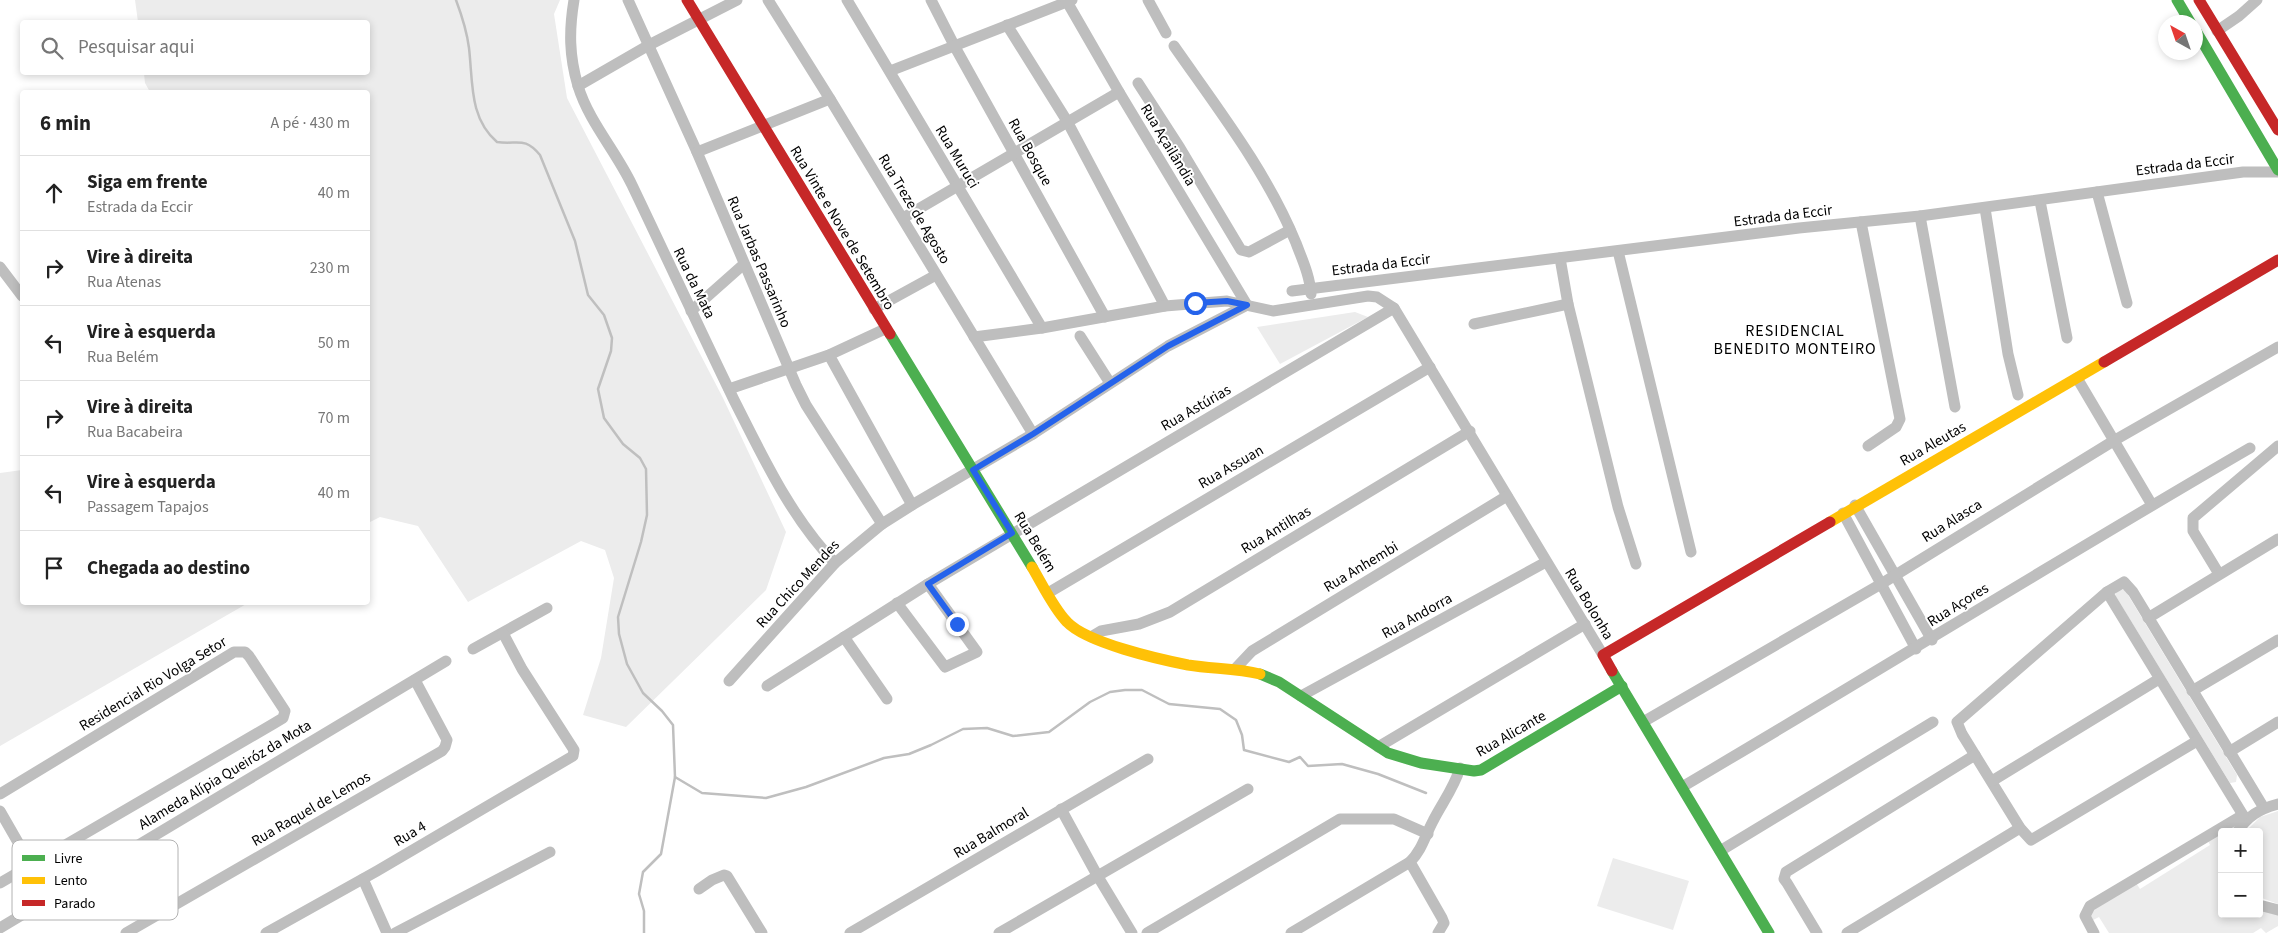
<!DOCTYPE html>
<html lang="pt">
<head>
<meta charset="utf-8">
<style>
  :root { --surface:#fff; --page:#f6f6f6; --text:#222; --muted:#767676; --line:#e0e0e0 }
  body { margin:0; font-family:"Source Sans 3",sans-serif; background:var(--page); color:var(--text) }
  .controls { position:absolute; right:15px; bottom:15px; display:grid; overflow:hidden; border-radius:5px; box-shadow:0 2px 8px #0003 }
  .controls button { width:45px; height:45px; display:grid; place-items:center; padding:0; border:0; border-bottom:1px solid var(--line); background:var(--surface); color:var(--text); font:25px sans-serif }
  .compass { position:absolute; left:2158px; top:15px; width:45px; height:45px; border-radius:50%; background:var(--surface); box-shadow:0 2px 8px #0003; rotate:320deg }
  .stop { position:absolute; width:15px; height:15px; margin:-11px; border:4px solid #2563eb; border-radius:50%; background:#fff }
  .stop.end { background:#2563eb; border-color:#fff; box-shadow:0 1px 5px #0008 }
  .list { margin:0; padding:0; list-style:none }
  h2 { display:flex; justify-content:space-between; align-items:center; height:65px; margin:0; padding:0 20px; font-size:21px }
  h2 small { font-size:16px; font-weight:400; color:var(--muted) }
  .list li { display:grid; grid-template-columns:32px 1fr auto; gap:15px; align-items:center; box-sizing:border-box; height:75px; padding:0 20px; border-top:1px solid var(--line) }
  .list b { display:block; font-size:19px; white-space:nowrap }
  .list p { margin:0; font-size:16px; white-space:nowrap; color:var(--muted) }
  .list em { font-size:16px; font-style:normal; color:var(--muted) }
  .icon { flex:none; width:28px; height:28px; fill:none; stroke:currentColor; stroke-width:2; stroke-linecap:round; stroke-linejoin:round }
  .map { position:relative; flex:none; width:2278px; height:933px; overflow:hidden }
  .search { position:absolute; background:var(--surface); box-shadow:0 2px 8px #0003; left:20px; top:20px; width:350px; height:55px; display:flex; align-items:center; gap:12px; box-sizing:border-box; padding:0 18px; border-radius:5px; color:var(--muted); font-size:19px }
  .panel { position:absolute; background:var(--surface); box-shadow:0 2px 8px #0003; left:20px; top:90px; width:350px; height:515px; border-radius:5px }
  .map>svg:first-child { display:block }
  .green { fill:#ececec }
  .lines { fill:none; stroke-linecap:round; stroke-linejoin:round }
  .stream { stroke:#bfbfbf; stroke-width:2.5 }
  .street { stroke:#bebebe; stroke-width:11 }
  .fast { stroke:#4caf50; stroke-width:11 }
  .slow { stroke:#ffc107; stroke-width:11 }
  .jam { stroke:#c62828; stroke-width:11 }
  .route { stroke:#2563eb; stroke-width:6 }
  .labels { text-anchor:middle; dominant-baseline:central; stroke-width:4; stroke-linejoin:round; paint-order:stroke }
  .street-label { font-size:15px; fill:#000; stroke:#fff }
  .neighbourhood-label { font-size:16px; letter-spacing:1px; fill:#000; stroke:#fff }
  .key { fill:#fff; stroke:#b2b2b2; stroke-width:1 }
  .key-label { font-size:14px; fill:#000 }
</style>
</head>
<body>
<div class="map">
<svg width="2278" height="933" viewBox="0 0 2278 933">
  <rect width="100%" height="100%" fill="#fff"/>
  <g class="green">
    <polygon points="135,0 560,0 554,14 567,98 723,398 786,532 766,590 626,727 583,715 601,658 614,578 605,550 581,541 468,602 418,526 380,517 368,523 368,92 150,92 145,83 144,73 368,72 368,22 138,22"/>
    <polygon points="1355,312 1368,317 1280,364 1257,327"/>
    <polygon points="22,470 22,602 248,603 0,746 0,473"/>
    <polygon points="2119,589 2125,590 2237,775 2236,782 2230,783 2115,595"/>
    <polygon points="2278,811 2278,904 2259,897 2259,832 2245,832 2260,817"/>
    <polygon points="2232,823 2234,826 2231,832 2222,832 2222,914 2259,914 2259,910 2278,915 2278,926 2266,933 2261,928 2253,933 2109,933 2099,917 2093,920 2088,912 2136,883 2140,889 2210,845 2207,839"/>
    <polygon points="1613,858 1689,881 1673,930 1597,906"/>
  </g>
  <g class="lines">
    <g class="stream">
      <path d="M 456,0 C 462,16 467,32 469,48 C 473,82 469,118 497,142 C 518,145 524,136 540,155 L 575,241 L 588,295 L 604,315 L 612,338 L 611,351 L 598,389 L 604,418 L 623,444 L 640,458 L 646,469 L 647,515 L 641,542 L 618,617 L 619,634 L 627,664 L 643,693 L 662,711 L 673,725 L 675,777 L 661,854 L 643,872 L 639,894 L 644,911 L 644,933"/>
      <polyline points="675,777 702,793 766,798 806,787 884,758 909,754 931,745 963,729 987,728 1013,736 1049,732 1090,702 1110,692 1125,690 1142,690 1169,704 1220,709 1236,720 1242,735 1244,750 1289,762 1300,757 1308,766 1342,764 1378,774 1426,793"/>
    </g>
    <g class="street">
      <path d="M 574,0 C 569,30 569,56 578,86 C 589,122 616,151 632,185 C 666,256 699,328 734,400 C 763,457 790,516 835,563"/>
      <polyline points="628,0 697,152 796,385 806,405 882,524"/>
      <polyline points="768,0 830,99 1033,434"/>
      <polyline points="847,0 1042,328"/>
      <polyline points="931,0 955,47 1105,317"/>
      <polyline points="1148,0 1166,33"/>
      <polyline points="1007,25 1067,121 1165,306"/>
      <polyline points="2217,31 2239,16 2257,0"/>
      <path d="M 1174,46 C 1218,109 1267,172 1296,243 C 1302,259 1310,276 1311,294"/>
      <polyline points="890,71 1072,0"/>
      <polyline points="1138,83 1180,148 1241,250 1249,252 1290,230"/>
      <polyline points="578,86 649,45 737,0"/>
      <polyline points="697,152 830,99"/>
      <polyline points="2097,192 2127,303"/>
      <polyline points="2040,201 2067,338"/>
      <polyline points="1985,208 2008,354 2018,395"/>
      <polyline points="1920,216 1955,407"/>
      <polyline points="903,218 1119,92"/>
      <polyline points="1861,222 1900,419 1896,427 1868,446"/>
      <polyline points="1618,251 1691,552"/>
      <polyline points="1560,258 1568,304 1618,507 1636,564"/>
      <polyline points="0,267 22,296"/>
      <polyline points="1292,291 1799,228 1920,216 2243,172 2278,172"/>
      <polyline points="874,309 936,275"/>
      <polyline points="691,311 744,264"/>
      <polyline points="1474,324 1568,304"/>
      <polyline points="1080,336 1110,383"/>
      <polyline points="974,337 1042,328 1165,306 1227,301 1273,311 1368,296 1377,297 1394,308 1603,655"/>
      <polyline points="829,355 912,505"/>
      <polyline points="2077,378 2152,505"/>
      <polyline points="729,389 829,355 885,329"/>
      <polyline points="1855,505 1932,640"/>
      <polyline points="1843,513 1916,649"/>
      <polyline points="2219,574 2193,531 2193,518 2278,446"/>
      <polyline points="2107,592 2246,820"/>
      <polyline points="1048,593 1430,367"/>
      <polyline points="897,603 945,667 977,652 928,584"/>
      <polyline points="2148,618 2278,539"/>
      <polyline points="844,637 887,699"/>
      <polyline points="1091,637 1101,631 1139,624 1170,612 1470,431"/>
      <polyline points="473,649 547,608"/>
      <polyline points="1235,669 1252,651 1507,496"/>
      <polyline points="729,681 835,563 882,524 912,505 1033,434 1168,346 1247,305 1119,92 1066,0"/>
      <polyline points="767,686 928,584 1394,308"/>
      <polyline points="2192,691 2278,640"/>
      <polyline points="1301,696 1546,562"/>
      <polyline points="1643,722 1881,584 2115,440 2278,347"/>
      <polyline points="2197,741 2031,840 2020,828 1962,734 1957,722 2107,592 2124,582 2133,592 2264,808"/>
      <polyline points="1378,747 1585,624"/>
      <polyline points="2229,752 2278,722"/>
      <polyline points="1992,781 2159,679"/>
      <path d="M 1682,787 C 1872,675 2059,559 2250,448"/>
      <polyline points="0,794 234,652 245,652 249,656 285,711 283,718 273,724 0,883"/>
      <polyline points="1061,809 1097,875 1132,933"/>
      <polyline points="0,811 31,865"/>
      <path d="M 2237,832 C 2248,816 2259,809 2278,804"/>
      <polyline points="1720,851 1933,722"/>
      <polyline points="363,879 387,933"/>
      <polyline points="699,889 712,880 724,875 727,876 762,933"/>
      <polyline points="2259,905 2278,910"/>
      <polyline points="0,928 446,661"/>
      <polyline points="126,933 442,751 445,747 447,740 415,680"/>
      <polyline points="266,933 377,871 573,756 574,750 522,669 503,633"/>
      <polyline points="395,933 550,852"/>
      <polyline points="850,933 1148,759"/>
      <polyline points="999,933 1248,789"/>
      <polyline points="1147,933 1340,819 1394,819 1428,834"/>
      <polyline points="1291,933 1410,862"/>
      <path d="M 1438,933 L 1444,923 L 1442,918 L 1410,862 C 1422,850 1425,836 1433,821 C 1442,803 1454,788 1460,768"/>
      <polyline points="1817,933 1787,883 1784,879 1786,872 1975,755"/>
      <polyline points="1847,933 2020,828"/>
      <polyline points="2094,933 2085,916 2090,906 2243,815"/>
    </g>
    <g class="fast">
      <polyline points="2177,0 2190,22"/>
      <polyline points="2196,31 2278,170"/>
      <polyline points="890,334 1032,567"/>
      <polyline points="1612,671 1769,933"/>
      <polyline points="1260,674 1279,682 1388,753 1421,763 1474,771 1481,770 1622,686"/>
    </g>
    <g class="slow">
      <polyline points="1830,522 2104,362"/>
      <path d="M 1032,567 C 1042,584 1054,609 1067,622 C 1087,643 1158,659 1188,665 C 1212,669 1236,668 1260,674"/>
    </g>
    <g class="jam">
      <polyline points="687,0 890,334"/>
      <polyline points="2199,0 2278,130"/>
      <polyline points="2104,362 2278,260"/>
      <polyline points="1612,671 1603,655 1830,522"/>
    </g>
  </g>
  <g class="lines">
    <polyline class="route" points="957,624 928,584 1012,533 973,470 1033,434 1168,346 1247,305 1227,301 1195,303"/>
  </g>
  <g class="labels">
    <g class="street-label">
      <text transform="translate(1168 145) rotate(59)">Rua Açailândia</text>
      <text transform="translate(1030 152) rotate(61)">Rua Bosque</text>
      <text transform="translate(957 157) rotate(59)">Rua Muruci</text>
      <text transform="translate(2185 165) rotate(-7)">Estrada da Eccir</text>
      <text transform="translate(914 209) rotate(59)">Rua Treze de Agosto</text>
      <text transform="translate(1783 216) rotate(-7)">Estrada da Eccir</text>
      <text transform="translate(842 228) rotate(59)">Rua Vinte e Nove de Setembro</text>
      <text transform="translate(759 262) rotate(67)">Rua Jarbas Passarinho</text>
      <text transform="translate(1381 265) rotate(-7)">Estrada da Eccir</text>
      <text transform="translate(694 283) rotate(64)">Rua da Mata</text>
      <text transform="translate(1196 408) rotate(-30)">Rua Astúrias</text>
      <text transform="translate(1933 444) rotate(-30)">Rua Aleutas</text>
      <text transform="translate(1231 467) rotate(-30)">Rua Assuan</text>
      <text transform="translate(1952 521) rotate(-32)">Rua Alasca</text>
      <text transform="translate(1276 530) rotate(-31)">Rua Antilhas</text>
      <text transform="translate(1035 542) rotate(59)">Rua Belém</text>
      <text transform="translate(1361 567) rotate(-31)">Rua Anhembi</text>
      <text transform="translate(798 584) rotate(-47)">Rua Chico Mendes</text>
      <text transform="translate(1589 604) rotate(59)">Rua Bolonha</text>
      <text transform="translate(1958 605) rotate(-32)">Rua Açores</text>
      <text transform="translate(1417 616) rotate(-29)">Rua Andorra</text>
      <text transform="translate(153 684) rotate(-31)">Residencial Rio Volga Setor</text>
      <text transform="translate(1511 734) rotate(-30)">Rua Alicante</text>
      <text transform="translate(225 775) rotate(-31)">Alameda Alípia Queiróz da Mota</text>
      <text transform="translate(311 809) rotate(-30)">Rua Raquel de Lemos</text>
      <text transform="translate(991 833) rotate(-31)">Rua Balmoral</text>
      <text transform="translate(410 834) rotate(-31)">Rua 4</text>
    </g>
    <g class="neighbourhood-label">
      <text x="1795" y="331">RESIDENCIAL<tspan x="1795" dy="18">BENEDITO MONTEIRO</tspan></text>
    </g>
  </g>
  <rect x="12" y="840" width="166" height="80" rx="8" class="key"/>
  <rect x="22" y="855" width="23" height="6" fill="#4caf50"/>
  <rect x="22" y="877" width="23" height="7" fill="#ffc107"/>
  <rect x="22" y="900" width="23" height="6" fill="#c62828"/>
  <g class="key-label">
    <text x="54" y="863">Livre</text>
    <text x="54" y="885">Lento</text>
    <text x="54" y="908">Parado</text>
  </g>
</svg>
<div class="controls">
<button>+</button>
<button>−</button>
</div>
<svg class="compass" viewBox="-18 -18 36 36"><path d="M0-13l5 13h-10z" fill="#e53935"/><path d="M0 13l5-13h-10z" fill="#767676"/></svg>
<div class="stop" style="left:1195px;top:303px"></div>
<div class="stop end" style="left:957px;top:624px"></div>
<div class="search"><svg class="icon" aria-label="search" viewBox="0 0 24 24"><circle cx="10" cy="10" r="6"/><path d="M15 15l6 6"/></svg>Pesquisar aqui</div>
<section class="panel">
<h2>6 min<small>A pé · 430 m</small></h2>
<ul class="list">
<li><svg class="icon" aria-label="ahead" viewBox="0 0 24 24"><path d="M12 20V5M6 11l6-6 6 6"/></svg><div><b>Siga em frente</b><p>Estrada da Eccir</p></div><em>40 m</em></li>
<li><svg class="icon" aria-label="right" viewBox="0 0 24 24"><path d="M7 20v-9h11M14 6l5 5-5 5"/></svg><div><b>Vire à direita</b><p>Rua Atenas</p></div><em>230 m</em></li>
<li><svg class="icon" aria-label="left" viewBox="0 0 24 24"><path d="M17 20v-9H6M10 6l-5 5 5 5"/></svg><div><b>Vire à esquerda</b><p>Rua Belém</p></div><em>50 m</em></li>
<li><svg class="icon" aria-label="right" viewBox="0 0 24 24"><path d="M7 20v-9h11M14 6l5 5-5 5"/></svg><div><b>Vire à direita</b><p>Rua Bacabeira</p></div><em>70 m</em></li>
<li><svg class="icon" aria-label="left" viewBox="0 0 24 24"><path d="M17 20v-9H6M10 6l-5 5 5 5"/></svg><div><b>Vire à esquerda</b><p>Passagem Tapajos</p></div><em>40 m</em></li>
<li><svg class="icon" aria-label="arrive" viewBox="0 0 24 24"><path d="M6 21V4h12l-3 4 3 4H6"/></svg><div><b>Chegada ao destino</b></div></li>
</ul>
</section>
</div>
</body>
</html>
